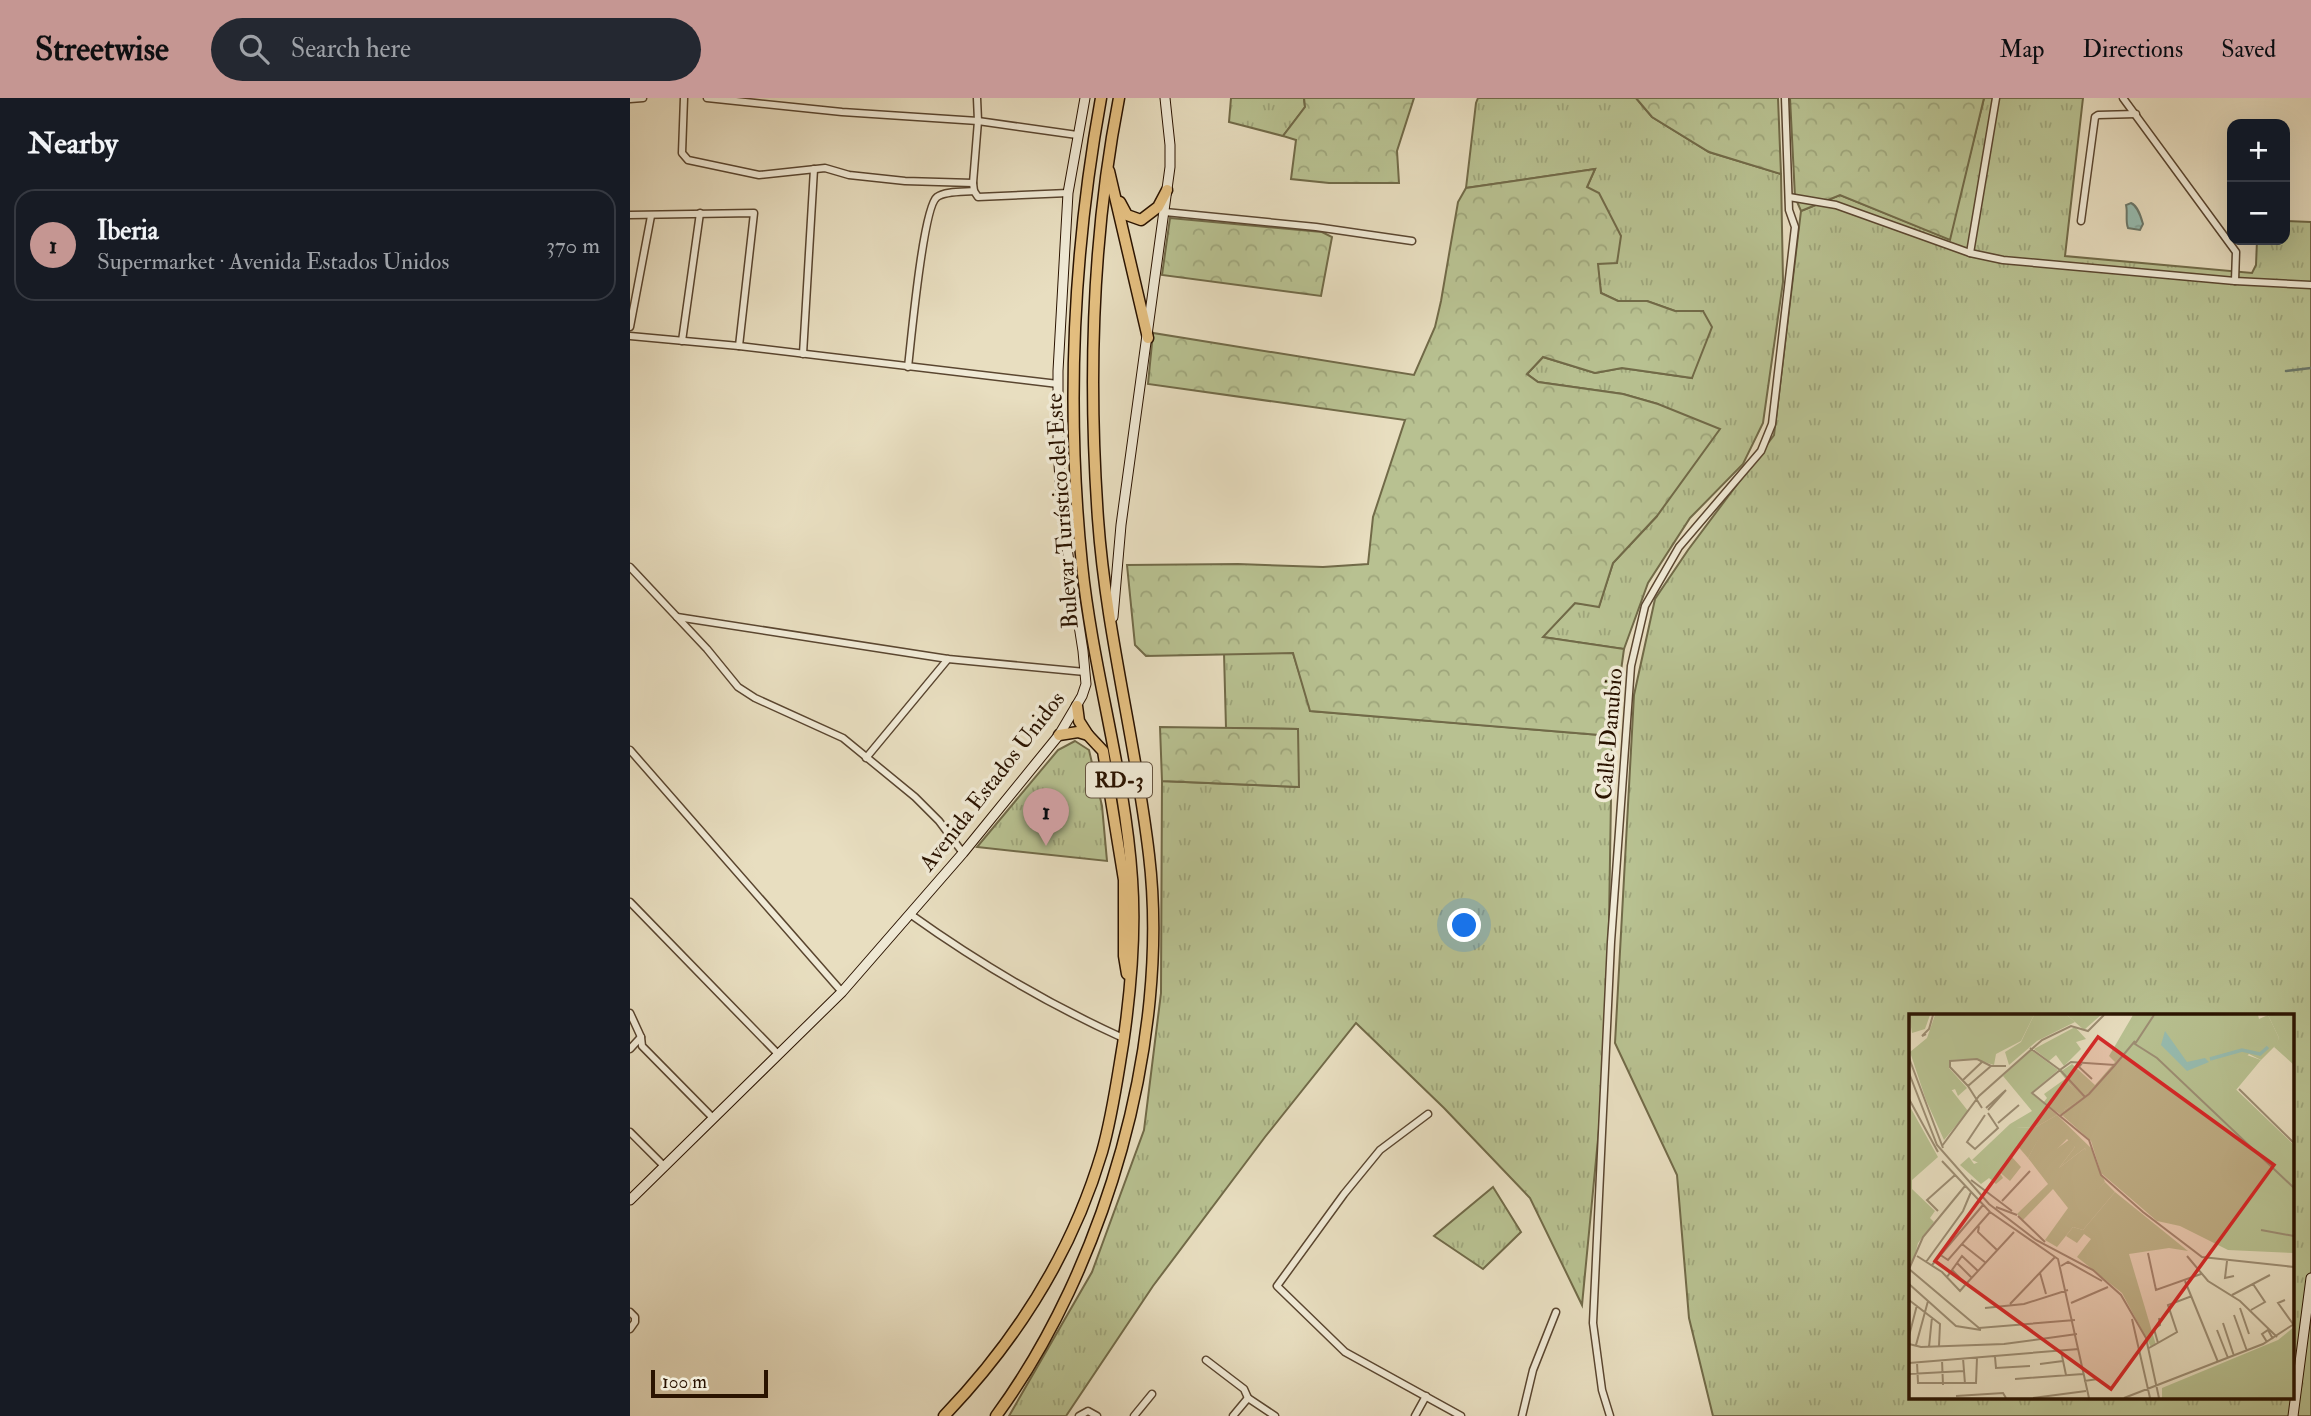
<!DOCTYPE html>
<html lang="en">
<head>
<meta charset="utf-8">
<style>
  :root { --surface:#171b24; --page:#242831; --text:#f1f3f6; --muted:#9ea1a6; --line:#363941; --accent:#c59692 }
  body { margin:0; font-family:"IM FELL Double Pica",serif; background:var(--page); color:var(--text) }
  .controls { position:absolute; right:21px; top:21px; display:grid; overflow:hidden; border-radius:14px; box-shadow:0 7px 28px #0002 }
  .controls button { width:63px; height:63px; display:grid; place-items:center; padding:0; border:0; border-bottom:2px solid var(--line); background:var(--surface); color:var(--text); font:35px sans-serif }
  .scale { position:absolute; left:21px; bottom:18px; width:117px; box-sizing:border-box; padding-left:7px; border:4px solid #2a1300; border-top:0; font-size:19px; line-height:24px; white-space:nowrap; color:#2a1300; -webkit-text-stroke:5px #f0ead6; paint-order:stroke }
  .you { position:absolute; left:835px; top:828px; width:24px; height:24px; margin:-18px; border:5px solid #fff; border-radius:50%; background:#1a73e8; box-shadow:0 0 0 10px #1a73e833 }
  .badge { display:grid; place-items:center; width:46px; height:46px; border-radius:50%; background:var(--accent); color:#111; font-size:23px; font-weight:700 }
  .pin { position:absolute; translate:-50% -58px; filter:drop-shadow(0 2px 4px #0008) }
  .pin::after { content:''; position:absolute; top:37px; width:24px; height:21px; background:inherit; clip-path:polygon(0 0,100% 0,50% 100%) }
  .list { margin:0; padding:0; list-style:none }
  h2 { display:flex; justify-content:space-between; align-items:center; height:91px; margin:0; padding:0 28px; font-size:30px }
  h2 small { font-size:23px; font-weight:400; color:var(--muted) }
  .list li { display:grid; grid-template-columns:46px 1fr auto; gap:21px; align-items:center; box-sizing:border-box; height:112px; margin:0 14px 14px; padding:0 14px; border:2px solid var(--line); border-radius:21px }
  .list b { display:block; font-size:26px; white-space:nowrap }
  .list p { margin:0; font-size:23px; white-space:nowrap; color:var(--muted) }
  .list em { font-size:23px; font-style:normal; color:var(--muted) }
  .icon { flex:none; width:38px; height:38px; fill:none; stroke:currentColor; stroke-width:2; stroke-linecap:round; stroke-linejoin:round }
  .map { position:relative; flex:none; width:1681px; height:1318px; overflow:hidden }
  header { display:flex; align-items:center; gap:42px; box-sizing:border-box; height:98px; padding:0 35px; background:var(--accent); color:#111 }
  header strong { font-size:33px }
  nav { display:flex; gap:38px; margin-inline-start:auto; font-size:24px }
  .search { width:490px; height:63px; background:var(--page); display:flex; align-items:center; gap:18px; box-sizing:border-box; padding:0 24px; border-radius:38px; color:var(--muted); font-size:26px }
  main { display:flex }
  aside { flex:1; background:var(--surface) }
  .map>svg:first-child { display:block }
  .grass { fill:url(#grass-tufts); stroke:#716a48; stroke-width:2; fill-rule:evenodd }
  .forest { fill:url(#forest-crowns); stroke:#716a48; stroke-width:2 }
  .water { fill:url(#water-ripples); stroke:#6b786a; stroke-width:2 }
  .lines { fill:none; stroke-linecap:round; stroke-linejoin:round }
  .stream { stroke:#6b786a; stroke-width:2.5 }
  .street-casing { stroke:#5a4630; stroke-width:9 }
  .secondary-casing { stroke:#2a1300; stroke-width:11 }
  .highway-casing { stroke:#2a1300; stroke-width:13 }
  .street { stroke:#f0ead6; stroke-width:6 }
  .secondary { stroke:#f0ead6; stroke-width:9 }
  .highway { stroke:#e4bf80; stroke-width:10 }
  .labels { text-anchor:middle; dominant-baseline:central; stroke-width:7; stroke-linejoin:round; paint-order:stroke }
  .shield { fill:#f0ead6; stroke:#655440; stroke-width:2 }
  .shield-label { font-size:21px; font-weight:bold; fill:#2a1300 }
  .street-label { font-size:23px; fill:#2a1300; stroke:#f0ead6 }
  .inset-river { fill:none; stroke:#97bcb0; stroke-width:3.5 }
  .inset-road { fill:none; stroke:#9c8d73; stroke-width:2 }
  .view { fill:#d62828; fill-opacity:0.15; stroke:#d62828; stroke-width:3.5 }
  .inset-edge { fill:none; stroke:#2a1300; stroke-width:3.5 }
</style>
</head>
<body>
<header>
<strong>Streetwise</strong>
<div class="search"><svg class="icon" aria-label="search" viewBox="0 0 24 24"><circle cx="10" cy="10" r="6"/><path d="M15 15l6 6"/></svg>Search here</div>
<nav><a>Map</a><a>Directions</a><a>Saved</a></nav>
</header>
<main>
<aside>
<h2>Nearby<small></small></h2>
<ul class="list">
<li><span class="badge">1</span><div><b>Iberia</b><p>Supermarket · Avenida Estados Unidos</p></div><em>370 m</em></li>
</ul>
</aside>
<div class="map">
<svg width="1681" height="1318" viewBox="0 0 1681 1318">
  <defs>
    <pattern id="grass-tufts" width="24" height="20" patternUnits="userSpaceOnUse" patternTransform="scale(1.75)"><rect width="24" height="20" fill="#b8c191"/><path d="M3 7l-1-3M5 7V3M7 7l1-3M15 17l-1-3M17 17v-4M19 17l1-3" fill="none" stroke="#9ea57b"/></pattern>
    <pattern id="forest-crowns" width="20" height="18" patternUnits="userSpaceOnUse" patternTransform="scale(1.75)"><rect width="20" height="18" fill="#b8c191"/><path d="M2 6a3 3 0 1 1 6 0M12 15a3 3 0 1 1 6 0" fill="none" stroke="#9ea57b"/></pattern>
    <pattern id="water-ripples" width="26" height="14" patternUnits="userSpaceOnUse" patternTransform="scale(1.75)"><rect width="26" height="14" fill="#97bcb0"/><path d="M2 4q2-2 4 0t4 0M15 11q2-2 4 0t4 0" fill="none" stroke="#82a196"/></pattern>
  </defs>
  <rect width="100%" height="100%" fill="#e8dec0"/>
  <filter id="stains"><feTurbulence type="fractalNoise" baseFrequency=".00286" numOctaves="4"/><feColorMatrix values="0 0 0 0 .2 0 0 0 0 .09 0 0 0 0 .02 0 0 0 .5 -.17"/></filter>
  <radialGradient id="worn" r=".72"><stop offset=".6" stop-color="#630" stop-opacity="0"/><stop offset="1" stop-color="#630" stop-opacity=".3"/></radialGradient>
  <g class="grass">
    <polygon points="601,0 674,0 675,9 653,38 599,24"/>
    <polygon points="848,0 1006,0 1022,19 1079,54 1151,76 1153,184 1133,325 1113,366 1060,420 1018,485 994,551 912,539 945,505 969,508 983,465 1027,418 1028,306 993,296 908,284 897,276 913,259 965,275 992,270 1062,280 1073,213 1045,213 1017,203 988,203 971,195 957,89 965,71 836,90 846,5"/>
    <path d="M 1354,0 L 1453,0 L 1435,158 L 1622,175 L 1626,167 L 1627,142 L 1655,142 L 1655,123 L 1681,124 L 1681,1318 L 1083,1318 L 1059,1220 L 1047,1077 L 985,945 L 1004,597 L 1025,501 L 1058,452 L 1144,337 L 1171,113 L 1210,97 L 1319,141 ZM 1280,917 L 1662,917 L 1662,1299 L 1280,1299 Z"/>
    <polygon points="594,555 663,555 681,613 982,638 977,948 952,1207 900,1100 814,1010 726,925 635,1039 523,1188 436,1318 379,1318 462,1174 514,1032 531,895 532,683 668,689 668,631 596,630"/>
    <polygon points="445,643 459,652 472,708 477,763 347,749 428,652"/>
    <polygon points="863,1089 891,1134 853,1171 804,1138"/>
  </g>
  <g class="forest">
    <polygon points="674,0 784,0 767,53 769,85 699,85 661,81 666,42 653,38 675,9"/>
    <polygon points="1006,0 1148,0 1151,76 1079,54 1022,19"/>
    <polygon points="1160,0 1354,0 1320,142 1210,97 1171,113 1165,99"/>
    <polygon points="965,71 957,89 969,95 991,138 987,165 968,166 971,195 988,203 1017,203 1045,213 1073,213 1082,229 1062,280 992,270 965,275 913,259 897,276 908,284 993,296 1028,306 1090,331 1027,418 983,465 969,509 945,505 913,539 994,551 982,638 680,613 663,555 516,558 505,547 497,467 608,466 693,469 738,466 743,419 775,322 518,286 523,235 784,277 805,229 811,203 828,104 836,90"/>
    <polygon points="540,120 692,134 702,139 691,198 532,177"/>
    <polygon points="530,629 668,631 669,689 532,683"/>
  </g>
  <path class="water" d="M 1501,105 C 1508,108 1511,119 1513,126 L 1510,132 L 1498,130 C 1495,122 1498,115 1496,107 Z"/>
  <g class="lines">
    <polyline class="stream" points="1656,273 1681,270"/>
    <g class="street-casing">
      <g id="street">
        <polyline points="54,0 52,55 58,62 129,77 195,70 219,77 275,83 343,85"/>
        <polyline points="77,0 212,14 348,23 447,37"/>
        <polyline points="347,0 348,23 343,85 344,93 348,99 438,95"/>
        <polyline points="1493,0 1606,154 1605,183 1681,187"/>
        <polyline points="0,1 13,0"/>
        <polyline points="1159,99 1206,107 1340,155 1373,162 1605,183"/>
        <polyline points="535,114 686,129 782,143"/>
        <polyline points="0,117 124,115 109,248"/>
        <polyline points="1451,123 1465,19 1468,17 1506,16"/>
        <polyline points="1340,155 1366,0"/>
        <polyline points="0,229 21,118"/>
        <polyline points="0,238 109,248 428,286"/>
        <polyline points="52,243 70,115"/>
        <polyline points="173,256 184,71"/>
        <path d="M 278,269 C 281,244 293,109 307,99 C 315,93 334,94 344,93"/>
        <polyline points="0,469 77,551 108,589 125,600 213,640 285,699 309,723 333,755"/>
        <polyline points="47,519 318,561 455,574"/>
        <polyline points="0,652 212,894"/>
        <polyline points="236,660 318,561"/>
        <polyline points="0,804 148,956"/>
        <path d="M 280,816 C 347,864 418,906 493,940"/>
        <polyline points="0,915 11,939 12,948 83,1020"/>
        <polyline points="0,951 11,939"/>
        <polyline points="798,1016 750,1052 714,1096 647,1188 715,1254 831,1318"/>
        <polyline points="0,1034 34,1068"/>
        <polyline points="0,1214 5,1219 5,1224 0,1231"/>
        <polyline points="576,1262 614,1291 618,1300"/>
        <polyline points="449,1318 458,1313 467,1318"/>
        <polyline points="504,1318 522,1296"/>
        <polyline points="603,1318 618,1300 645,1318"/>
        <polyline points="785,1318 796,1298"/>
        <polyline points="892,1318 903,1272 926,1214"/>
        <polyline points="980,1318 972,1292 963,1225 981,844 1001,568 1015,508 1049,449 1131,353 1142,326 1165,129 1159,112 1155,0"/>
      </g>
    </g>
    <g class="secondary-casing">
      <g id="secondary">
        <polyline points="483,519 491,427 540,69 540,47 535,0"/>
        <polyline points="0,1102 212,894 333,755 429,637 452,598 456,586 453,553 433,425 428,352 428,273 438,95 455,0"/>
        <polyline points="1663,1318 1681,1180"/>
      </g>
    </g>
    <g class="highway-casing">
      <g id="highway">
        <polyline points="479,73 518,240"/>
        <polyline points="490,104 497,117 511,122 528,109 537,92"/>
        <polyline points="447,608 449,623 458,637"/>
        <polyline points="429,637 448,634 458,637 473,653 494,782 494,858 497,876"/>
        <path d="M 314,1318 C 386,1243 442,1155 472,1054 C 482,1019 487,982 493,946 C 501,891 506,836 502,781 C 495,675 463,573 452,467 C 436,311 443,154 471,0"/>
        <path d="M 366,1318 C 475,1170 541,941 519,757 C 506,645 476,534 468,421 C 458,280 462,138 489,0"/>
      </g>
    </g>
    <use href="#street" class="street"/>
    <use href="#secondary" class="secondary"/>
    <use href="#highway" class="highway"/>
  </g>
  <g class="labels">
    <rect class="shield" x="456" y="664.5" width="66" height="35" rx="5"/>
    <g class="shield-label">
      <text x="489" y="682">RD-3</text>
    </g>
    <g class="street-label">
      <text transform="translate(432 413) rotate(-94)">Bulevar Turístico del Este</text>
      <text transform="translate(979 636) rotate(-85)">Calle Danubio</text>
      <text transform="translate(362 683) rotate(-52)">Avenida Estados Unidos</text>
    </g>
  </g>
  <g transform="translate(1279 916)">
    <rect width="385" height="385" fill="#e8dec0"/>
    <path d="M 0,1 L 21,1 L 16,15 L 3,19 ZM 26,1 L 125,1 L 112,27 L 87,40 L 85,51 L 66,45 L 40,46 L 40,54 L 58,74 L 49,82 L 46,75 L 17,86 L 1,38 L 18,24 ZM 158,1 L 192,1 L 175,16 ZM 224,1 L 349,1 L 350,5 L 359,1 L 370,24 L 367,31 L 352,46 L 340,40 L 314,63 L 385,131 L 385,239 L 319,236 L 271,212 L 248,207 L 192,159 L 182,127 L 154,102 L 156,95 L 172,85 L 151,58 L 163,50 L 186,71 L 206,48 L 200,42 ZM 148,101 L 182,134 L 196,168 L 186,178 L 176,134 L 150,154 L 166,133 L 158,125 L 146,137 L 129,126 L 119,144 L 106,129 L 107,114 L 127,113 ZM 97,136 L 101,142 L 89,156 L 94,164 L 87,170 L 80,164 L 72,170 L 51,151 L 60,143 L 65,150 ZM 206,178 L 279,237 L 260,234 L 220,240 L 247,331 L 242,333 L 213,279 L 168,243 L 182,225 L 175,220 L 168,229 L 157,222 L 164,213 L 174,216 Z" fill="#b8c191"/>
    <path d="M 125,1 L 158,1 L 166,8 L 128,27 L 100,51 L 96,38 L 112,28 ZM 359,1 L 385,1 L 385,51 L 365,33 L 370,24 ZM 166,13 L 177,25 L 167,28 L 172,35 L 155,52 L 147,41 L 140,47 L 125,35 ZM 122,36 L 149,56 L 122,79 L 148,101 L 127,113 L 107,114 L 108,135 L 102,142 L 112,153 L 101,167 L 88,156 L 101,143 L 97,137 L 77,152 L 63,146 L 101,110 L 123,97 L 94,62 ZM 338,41 L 352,46 L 327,76 L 313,63 L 325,47 ZM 156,65 L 173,85 L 156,95 L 154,102 L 134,89 L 138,84 L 135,80 ZM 37,69 L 59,97 L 35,126 L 17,86 ZM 0,91 L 29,143 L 3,166 L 3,175 L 26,197 L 21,204 L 25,208 L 9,229 L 4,248 L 0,247 ZM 129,125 L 140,128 L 146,136 L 161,125 L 166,133 L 150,154 L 176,134 L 188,167 L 186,177 L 196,168 L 206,178 L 174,216 L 164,213 L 148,233 L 136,226 L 159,194 L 144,175 L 114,206 L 108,200 L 139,170 L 119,144 ZM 385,313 L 385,384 L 253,384 L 253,374 L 369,326 Z" fill="#b8c191"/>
    <path d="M 256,17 L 278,48 L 296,44 L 300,48 L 278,57 L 252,31 Z" fill="#97bcb0"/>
    <path class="inset-river" d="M 301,45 L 333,36 L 351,40 L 359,33"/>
    <path class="inset-road" d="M 245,1 L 226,30 L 248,44 L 385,174M 17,20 L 13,22 L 20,15 L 24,1M 121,34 L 151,56 L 123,79 L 180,126 L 192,161 L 234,198 L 293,243 L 385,253M 0,44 L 34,134M 174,48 L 170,53 L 183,65M 0,59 L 28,131 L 80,190 L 127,226 L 184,256 L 212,281 L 237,324 L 250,384M 54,66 L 73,48M 59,72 L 41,53 L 41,47 L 68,45 L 82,52M 330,75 L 385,129M 176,83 L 151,56 L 162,48 L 206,51 L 226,27M 0,85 L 29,138M 73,94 L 59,72 L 82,52 L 97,52M 77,94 L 97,76M 79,96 L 97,76M 76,101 L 58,128 L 66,135 L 89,114 L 79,99M 151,102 L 180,80 L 206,51M 89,109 L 110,91M 33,132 L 70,82 L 133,26 L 162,12 L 179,17 L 195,1M 33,147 L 81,198 L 149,245 L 180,384M 62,166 L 103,197M 93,187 L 121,157M 87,193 L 108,201M 29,197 L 18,186 L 46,161M 109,202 L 136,228M 70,212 L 69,218 L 88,236M 352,216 L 385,222M 53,230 L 77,249M 239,239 L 247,276 L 292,260M 30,240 L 39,246 L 81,198M 8,242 L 33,258 L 51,277 L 57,270M 278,242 L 299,267 L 331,287 L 368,323M 318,247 L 316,264 L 325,262M 17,248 L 54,197 L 62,178M 48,249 L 63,264M 23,251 L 74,191M 152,252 L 159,248 L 193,267M 0,255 L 70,314 L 166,306M 0,255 L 14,223 L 56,172M 43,256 L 57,270 L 105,218M 131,259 L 137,280M 38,263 L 53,242 L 69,257M 276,267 L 309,348M 0,270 L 47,312 L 72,316M 323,281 L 361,261M 0,286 L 31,310 L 30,332M 376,286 L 369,289 L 384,310M 162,289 L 199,273M 101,290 L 146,243M 76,294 L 115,290 L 159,276M 331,294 L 340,320M 342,296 L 356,288 L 344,270M 325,301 L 338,337M 223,305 L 241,384M 314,309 L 325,342M 308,316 L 319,344M 0,322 L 8,291M 358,328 L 353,320 L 359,316 L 364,325M 249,329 L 245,315 L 251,311 L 250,304M 0,330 L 12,333 L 95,330 L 168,320M 7,331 L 19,287M 20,333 L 23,303M 240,334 L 268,318 L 259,291 L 283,282M 152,337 L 157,361M 86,343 L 87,354 L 121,352M 54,344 L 56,370M 33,346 L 34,371M 8,348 L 9,369 L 67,369 L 68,344M 0,349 L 170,335M 131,350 L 154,347M 0,360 L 55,357M 106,365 L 174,360M 175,367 L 189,365 L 194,370M 47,382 L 94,379 L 97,384M 124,384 L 177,377M 215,384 L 354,330 L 385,310"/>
    <path class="view" d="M 189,23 L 365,151 L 202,375 L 26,247 Z"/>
    <rect width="385" height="385" class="inset-edge"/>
  </g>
  <rect width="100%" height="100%" filter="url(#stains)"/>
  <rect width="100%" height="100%" fill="url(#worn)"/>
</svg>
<div class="controls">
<button>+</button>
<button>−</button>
</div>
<div class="scale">100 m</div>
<div class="you"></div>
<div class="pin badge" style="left:416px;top:748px">1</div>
</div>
</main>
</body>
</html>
